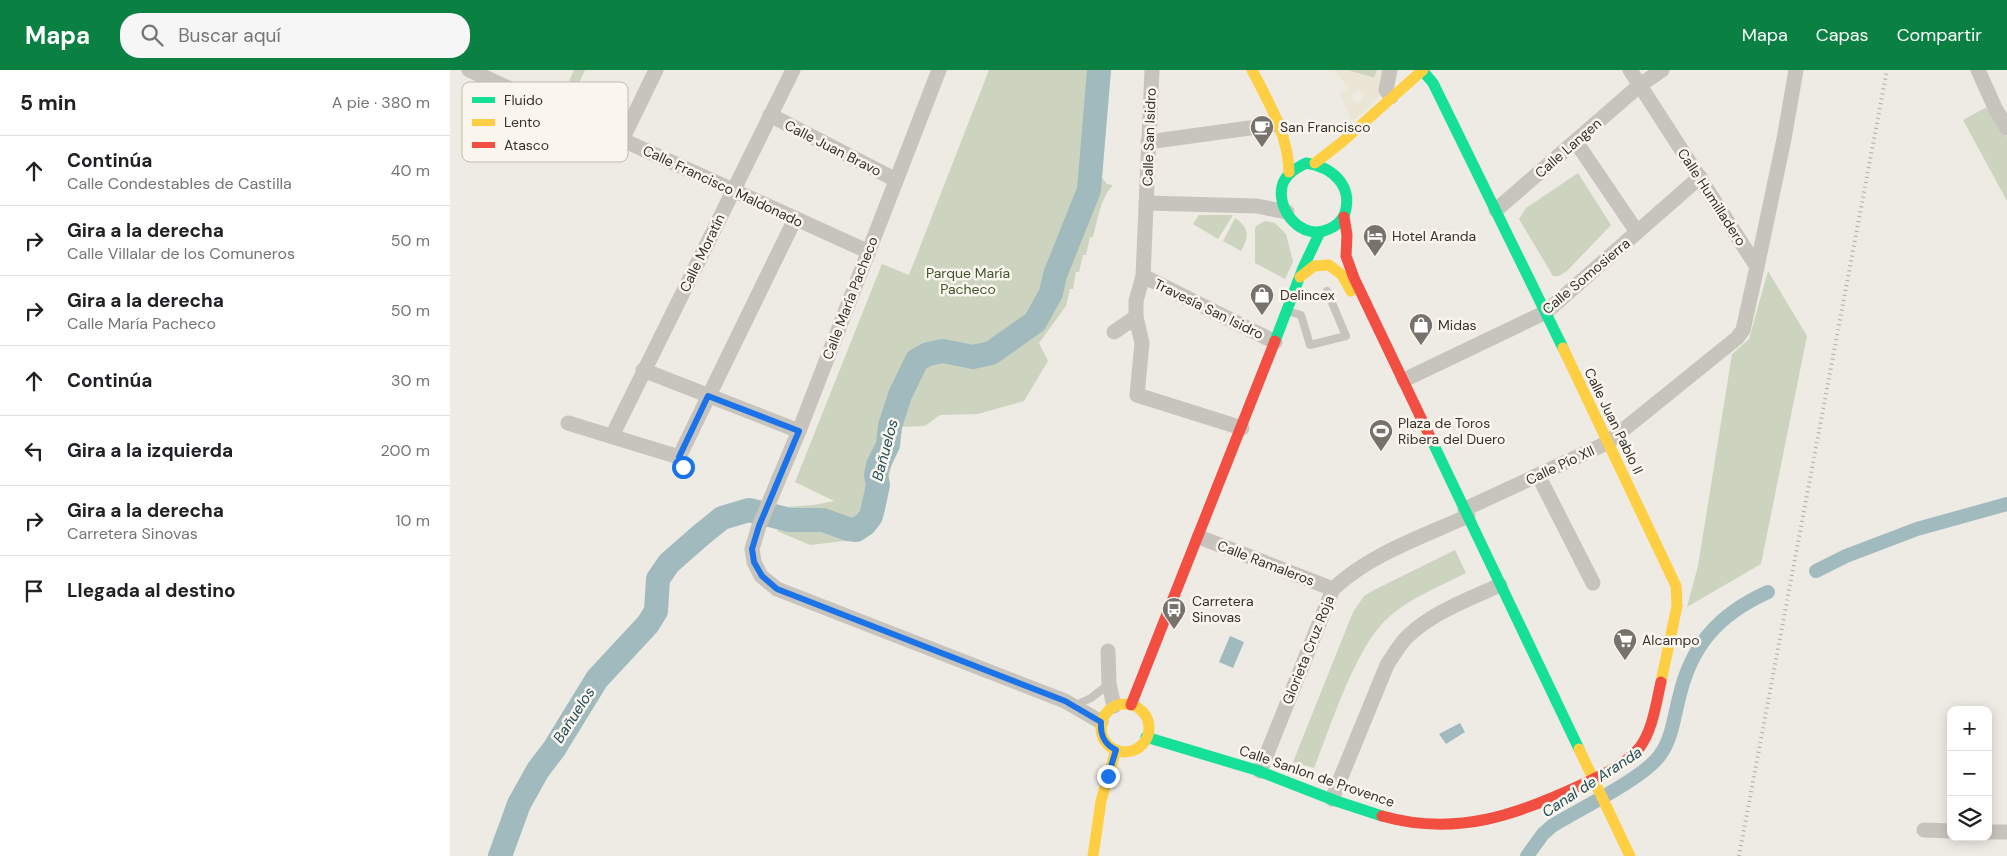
<!DOCTYPE html>
<html lang="es">
<head>
<meta charset="utf-8">
<style>
  :root { --surface:#fff; --page:#f6f6f6; --text:#202124; --muted:#757577; --line:#e0e0e0; --accent:#0b8043 }
  body { margin:0; font-family:"DM Sans",sans-serif; background:var(--page); color:var(--text) }
  .controls { position:absolute; right:15px; bottom:15px; display:grid; overflow:hidden; border-radius:10px; box-shadow:0 2px 12px #0003 }
  .controls button { width:45px; height:45px; display:grid; place-items:center; padding:0; border:0; border-bottom:1px solid var(--line); background:var(--surface); color:var(--text); font:25px sans-serif }
  .stop { position:absolute; width:15px; height:15px; margin:-11px; border:4px solid #1a73e8; border-radius:50%; background:#fff }
  .stop.end { background:#1a73e8; border-color:#fff; box-shadow:0 1px 5px #0008 }
  .list { margin:0; padding:0; list-style:none }
  h2 { display:flex; justify-content:space-between; align-items:center; height:65px; margin:0; padding:0 20px; font-size:21px }
  h2 small { font-size:16px; font-weight:400; color:var(--muted) }
  .list li { display:grid; grid-template-columns:32px 1fr auto; gap:15px; align-items:center; box-sizing:border-box; height:70px; padding:0 20px; border-top:1px solid var(--line) }
  .list b { display:block; font-size:19px; white-space:nowrap }
  .list p { margin:0; font-size:16px; white-space:nowrap; color:var(--muted) }
  .list em { font-size:16px; font-style:normal; color:var(--muted) }
  .icon { flex:none; width:28px; height:28px; fill:none; stroke:currentColor; stroke-width:2; stroke-linecap:round; stroke-linejoin:round }
  .map { position:relative; flex:none; width:1557px; height:786px; overflow:hidden }
  header { display:flex; align-items:center; gap:30px; box-sizing:border-box; height:70px; padding:0 25px; background:var(--accent); color:#fff }
  header strong { font-size:24px }
  nav { display:flex; gap:28px; margin-inline-start:auto; font-size:18px }
  .search { width:350px; height:45px; background:var(--page); display:flex; align-items:center; gap:12px; box-sizing:border-box; padding:0 18px; border-radius:20px; color:var(--muted); font-size:19px }
  main { display:flex }
  aside { flex:1; background:var(--surface) }
  .map>svg:first-child { display:block }
  .green { fill:#ccd4bf }
  .plaza { fill:#ebe5d5; fill-rule:evenodd }
  .water { fill:#a1babe }
  .lines { fill:none; stroke-linecap:round; stroke-linejoin:round }
  .canal { stroke:#a1babe; stroke-width:14 }
  .river { stroke:#a1babe; stroke-width:24 }
  .lane { stroke:#c7c3bd; stroke-width:8 }
  .street { stroke:#c7c3bd; stroke-width:15 }
  .fast { stroke:#16e098; stroke-width:11 }
  .slow { stroke:#ffcf43; stroke-width:11 }
  .jam { stroke:#f24e42; stroke-width:11 }
  .rail { stroke:#afaca7; stroke-width:4; stroke-dasharray:1 4; stroke-linecap:butt }
  .route { stroke:#1a73e8; stroke-width:6 }
  .labels { text-anchor:middle; dominant-baseline:central; stroke-width:5; stroke-linejoin:round; paint-order:stroke }
  .poi-label { font-size:14px; fill:#39312b; stroke:#faf6ed; text-anchor:start }
  .street-label { font-size:14px; fill:#39312b; stroke:#faf6ed }
  .park-label { font-size:14px; fill:#425630; stroke:#faf6ed }
  .water-label { font-size:15px; font-style:italic; fill:#224d59; stroke:#faf6ed }
  .key { fill:#faf6ed; stroke:#c0bbb3; stroke-width:1 }
  .key-label { font-size:14px; fill:#39312b }
</style>
</head>
<body>
<header>
<strong>Mapa</strong>
<div class="search"><svg class="icon" aria-label="search" viewBox="0 0 24 24"><circle cx="10" cy="10" r="6"/><path d="M15 15l6 6"/></svg>Buscar aquí</div>
<nav><a>Mapa</a><a>Capas</a><a>Compartir</a></nav>
</header>
<main>
<aside>
<h2>5 min<small>A pie · 380 m</small></h2>
<ul class="list">
<li><svg class="icon" aria-label="ahead" viewBox="0 0 24 24"><path d="M12 20V5M6 11l6-6 6 6"/></svg><div><b>Continúa</b><p>Calle Condestables de Castilla</p></div><em>40 m</em></li>
<li><svg class="icon" aria-label="right" viewBox="0 0 24 24"><path d="M7 20v-9h11M14 6l5 5-5 5"/></svg><div><b>Gira a la derecha</b><p>Calle Villalar de los Comuneros</p></div><em>50 m</em></li>
<li><svg class="icon" aria-label="right" viewBox="0 0 24 24"><path d="M7 20v-9h11M14 6l5 5-5 5"/></svg><div><b>Gira a la derecha</b><p>Calle María Pacheco</p></div><em>50 m</em></li>
<li><svg class="icon" aria-label="ahead" viewBox="0 0 24 24"><path d="M12 20V5M6 11l6-6 6 6"/></svg><div><b>Continúa</b></div><em>30 m</em></li>
<li><svg class="icon" aria-label="left" viewBox="0 0 24 24"><path d="M17 20v-9H6M10 6l-5 5 5 5"/></svg><div><b>Gira a la izquierda</b></div><em>200 m</em></li>
<li><svg class="icon" aria-label="right" viewBox="0 0 24 24"><path d="M7 20v-9h11M14 6l5 5-5 5"/></svg><div><b>Gira a la derecha</b><p>Carretera Sinovas</p></div><em>10 m</em></li>
<li><svg class="icon" aria-label="arrive" viewBox="0 0 24 24"><path d="M6 21V4h12l-3 4 3 4H6"/></svg><div><b>Llegada al destino</b></div></li>
</ul>
</aside>
<div class="map">
<svg width="1557" height="786" viewBox="0 0 1557 786">
  <rect width="100%" height="100%" fill="#eeebe4"/>
  <g class="green">
    <polygon points="124,0 135,0 128,15 119,11"/>
    <path d="M 539,0 L 659,0 L 649,104 L 657,114 L 663,115 C 650,129 648,149 643,167 L 640,167 L 636,185 L 633,185 L 629,202 L 626,202 L 623,219 L 620,219 L 616,236 L 589,273 L 598,291 L 574,331 L 528,344 L 490,345 L 475,356 L 451,357 L 427,456 L 411,469 L 360,475 L 327,461 L 336,437 L 364,435 L 384,431 L 345,412 L 432,194 L 459,205 Z"/>
    <polygon points="897,0 927,0 925,8"/>
    <polygon points="1535,38 1539,39 1557,67 1557,131 1513,50"/>
    <polygon points="1128,103 1161,155 1117,201 1109,206 1103,206 1069,149 1076,138"/>
    <polygon points="749,145 783,145 768,169 743,154"/>
    <path d="M 785,148 C 800,158 799,167 791,181 L 773,171 Z"/>
    <polygon points="815,151 825,153 836,164 843,192 835,209 805,193 805,159 806,156"/>
    <polygon points="1318,201 1357,266 1311,494 1237,537 1248,496 1282,284 1299,269"/>
    <path d="M 1005,480 L 1016,503 C 991,516 962,527 940,546 C 906,574 881,656 864,698 L 843,692 L 903,542 L 914,526 L 924,520 Z"/>
  </g>
  <path class="plaza" d="M 884,0 L 897,0 L 924,8 L 927,0 L 935,0 L 928,29 L 902,52 L 890,23 L 899,18 ZM 908,20 L 913,24 L 914,28 L 908,33 L 904,32 L 901,27 L 903,23 Z"/>
  <g class="water">
    <polygon points="780,566 794,572 783,598 769,592"/>
    <polygon points="1010,653 1015,662 996,674 989,664"/>
  </g>
  <g class="lines">
    <g class="canal">
      <polyline points="1366,501 1396,486 1467,459 1557,434"/>
      <path d="M 1077,786 L 1093,764 L 1102,756 C 1129,739 1193,709 1210,685 C 1222,669 1224,647 1229,628 C 1241,575 1269,544 1318,522"/>
    </g>
    <polyline class="river" points="50,786 69,734 88,700 104,679 147,609 198,554 206,541 208,509 219,493 251,465 272,448 299,440 340,450 373,450 398,459 406,460 415,454 421,446 423,438 428,415 426,405 428,395 438,375 440,356 450,325 467,290 478,284 493,281 523,287 541,283 585,252 601,223 605,205 639,120 649,0"/>
    <g class="lane">
      <polyline points="837,241 851,245 860,275 896,266 877,221"/>
      <polyline points="624,636 641,628 659,614"/>
    </g>
    <g class="street">
      <polyline points="19,0 417,181"/>
      <polyline points="489,0 349,361 309,456 302,479 304,492 311,506 327,519 615,631 651,652"/>
      <polyline points="940,0 936,20 941,27"/>
      <polyline points="1528,0 1546,40 1557,58"/>
      <polyline points="320,45 446,110"/>
      <polyline points="172,70 206,0"/>
      <polyline points="698,72 828,54"/>
      <polyline points="1126,72 1187,162"/>
      <polyline points="696,133 807,136 837,142"/>
      <polyline points="1046,140 1190,15 1212,0"/>
      <polyline points="1307,197 1334,69 1346,0"/>
      <polyline points="693,206 825,272"/>
      <polyline points="686,247 692,273 687,325 792,358"/>
      <polyline points="664,262 686,247 686,231 693,206 702,0"/>
      <polyline points="193,300 349,361"/>
      <polyline points="954,310 1096,242 1250,107"/>
      <polyline points="118,353 229,387"/>
      <polyline points="162,366 343,0"/>
      <polyline points="229,387 345,149"/>
      <polyline points="1088,405 1143,513"/>
      <polyline points="1015,439 1157,373 1287,268 1293,260 1307,197 1180,0"/>
      <polyline points="749,467 883,519"/>
      <polyline points="658,581 659,614 664,636"/>
      <path d="M 810,701 L 883,519 C 920,484 972,467 1018,446"/>
      <path d="M 882,729 L 937,595 C 943,586 949,575 957,567 C 983,542 1019,529 1050,515"/>
      <polyline points="1474,760 1501,761"/>
      <polyline points="1538,762 1557,762"/>
    </g>
    <g class="fast">
      <polyline points="972,0 983,13 1113,278"/>
      <path d="M 856,93 C 882,97 903,115 895,143 C 892,151 886,156 879,159 C 852,172 824,139 833,113 C 837,103 847,98 856,93 Z"/>
      <polyline points="825,271 853,198 870,162"/>
      <polyline points="982,371 1129,679"/>
      <polyline points="696,667 806,700 886,731 932,746"/>
    </g>
    <g class="slow">
      <path d="M 802,0 C 819,33 838,64 839,102"/>
      <polyline points="865,93 892,72 973,0"/>
      <polyline points="850,207 864,196 879,195 892,205 901,221"/>
      <polyline points="1113,278 1226,516 1227,536 1211,612"/>
      <circle cx="675" cy="658" r="24"/>
      <polyline points="1129,679 1180,786"/>
      <polyline points="643,786 651,731 666,680"/>
    </g>
    <g class="jam">
      <polyline points="894,147 897,165 896,186 904,208 982,371"/>
      <polyline points="681,635 825,271"/>
      <path d="M 932,746 C 1006,767 1067,745 1133,714 C 1153,704 1176,695 1190,677 C 1203,659 1206,633 1211,612"/>
    </g>
    <polyline class="rail" points="1289,786 1437,0"/>
  </g>
  <g class="lines">
    <path class="route" d="M 233,397 L 229,387 L 258,326 L 349,361 L 309,456 L 302,479 L 304,492 L 312,506 L 327,519 L 615,631 L 651,652 C 650,665 654,674 666,680 L 658,706"/>
  </g>
  <defs>
    <g id="cafe-pin" transform="scale(1.25)"><path d="M0 17L-7.5 6A9.5 9.5 0 1 1 7.5 6Z" fill="#78726c" stroke="#faf6ed"/><path d="M-5.5-4.5H6V0H3Q3 3.5 0 3.5H-2.5Q-5.5 3.5-5.5 0ZM3-3.2v2h1.7v-2ZM-6 4.5H4V6H-6Z" fill="#fff"/></g>
    <g id="hotel-pin" transform="scale(1.25)"><path d="M0 17L-7.5 6A9.5 9.5 0 1 1 7.5 6Z" fill="#78726c" stroke="#faf6ed"/><path d="M-6-4.5h1.5V1H6V5H4.5V3h-9V5H-6ZM-4 0a1.8 1.8 0 1 1 3.6 0ZM.5 0V-2.5h3Q6-2.5 6 0Z" fill="#fff"/></g>
    <g id="shop-pin" transform="scale(1.25)"><path d="M0 17L-7.5 6A9.5 9.5 0 1 1 7.5 6Z" fill="#78726c" stroke="#faf6ed"/><path d="M-5-2.5h2.3a2.7 3.5 0 0 1 5.4 0H5L5.5 6h-11ZM-1.5-2.5h3a1.5 2.3 0 0 0-3 0Z" fill="#fff"/></g>
    <g id="stadium-pin" transform="scale(1.25)"><path d="M0 17L-7.5 6A9.5 9.5 0 1 1 7.5 6Z" fill="#78726c" stroke="#faf6ed"/><path d="M0-5a6.5 5 0 1 0 0 10a6.5 5 0 1 0 0-10ZM-3.5-1.8h7v3.6h-7Z" fill="#fff"/></g>
    <g id="bus-pin" transform="scale(1.25)"><path d="M0 17L-7.5 6A9.5 9.5 0 1 1 7.5 6Z" fill="#78726c" stroke="#faf6ed"/><path d="M-5-6H5V4H4V6H2V4H-2V6H-4V4H-5ZM-3.5-4V0h7V-4ZM-3.5 1.2v1.5H-2V1.2ZM2 1.2v1.5H3.5V1.2Z" fill="#fff"/></g>
    <g id="supermarket-pin" transform="scale(1.25)"><path d="M0 17L-7.5 6A9.5 9.5 0 1 1 7.5 6Z" fill="#78726c" stroke="#faf6ed"/><path d="M-6-5.5h2.5l.6 2H6L4.5 2H-2.5L-4.4-4H-6ZM-1.5 3.2a1.3 1.3 0 1 0 .1 0ZM3 3.2a1.3 1.3 0 1 0 .1 0Z" fill="#fff"/></g>
  </defs>
  <g fill-rule="evenodd">
    <use href="#cafe-pin" x="812" y="57"/>
    <use href="#hotel-pin" x="925" y="166"/>
    <use href="#shop-pin" x="812" y="225"/>
    <use href="#shop-pin" x="971" y="255"/>
    <use href="#stadium-pin" x="931" y="361"/>
    <use href="#bus-pin" x="724" y="539"/>
    <use href="#supermarket-pin" x="1175" y="570"/>
  </g>
  <g class="labels">
    <g class="poi-label">
      <text x="830" y="57">San Francisco</text>
      <text x="942" y="166">Hotel Aranda</text>
      <text x="830" y="225">Delincex</text>
      <text x="988" y="255">Midas</text>
      <text x="948" y="353">Plaza de Toros<tspan x="948" dy="16">Ribera del Duero</tspan></text>
      <text x="742" y="531">Carretera<tspan x="742" dy="16">Sinovas</tspan></text>
      <text x="1192" y="570">Alcampo</text>
    </g>
    <g class="street-label">
      <text transform="translate(699 67) rotate(-88)">Calle San Isidro</text>
      <text transform="translate(383 78) rotate(27)">Calle Juan Bravo</text>
      <text transform="translate(1118 78) rotate(-41)">Calle Langen</text>
      <text transform="translate(273 116) rotate(25)">Calle Francisco Maldonado</text>
      <text transform="translate(1262 127) rotate(57)">Calle Humilladero</text>
      <text transform="translate(252 183) rotate(-64)">Calle Moratín</text>
      <text transform="translate(1136 206) rotate(-40)">Calle Somosierra</text>
      <text transform="translate(400 228) rotate(-69)">Calle María Pacheco</text>
      <text transform="translate(759 239) rotate(26)">Travesía San Isidro</text>
      <text transform="translate(1164 351) rotate(64)">Calle Juan Pablo II</text>
      <text transform="translate(1110 395) rotate(-25)">Calle Pío XII</text>
      <text transform="translate(816 493) rotate(21)">Calle Ramaleros</text>
      <text transform="translate(858 580) rotate(-68)">Glorieta Cruz Roja</text>
      <text transform="translate(867 706) rotate(19)">Calle Sanlon de Provence</text>
    </g>
    <g class="park-label">
      <text x="518" y="203">Parque María<tspan x="518" dy="16">Pacheco</tspan></text>
    </g>
    <g class="water-label">
      <text transform="translate(435 380) rotate(-75)">Bañuelos</text>
      <text transform="translate(124 645) rotate(-57)">Bañuelos</text>
      <text transform="translate(1142 712) rotate(-33)">Canal de Aranda</text>
    </g>
  </g>
  <rect x="12" y="12" width="166" height="80" rx="8" class="key"/>
  <rect x="22" y="27" width="23" height="6" fill="#16e098"/>
  <rect x="22" y="49" width="23" height="7" fill="#ffcf43"/>
  <rect x="22" y="72" width="23" height="6" fill="#f24e42"/>
  <g class="key-label">
    <text x="54" y="35">Fluido</text>
    <text x="54" y="57">Lento</text>
    <text x="54" y="80">Atasco</text>
  </g>
</svg>
<div class="controls">
<button>+</button>
<button>−</button>
<button><svg class="icon" aria-label="layers" viewBox="0 0 24 24"><path d="M12 4l9 5-9 5-9-5zM3 14l9 5 9-5"/></svg></button>
</div>
<div class="stop" style="left:233px;top:397px"></div>
<div class="stop end" style="left:658px;top:706px"></div>
</div>
</main>
</body>
</html>
